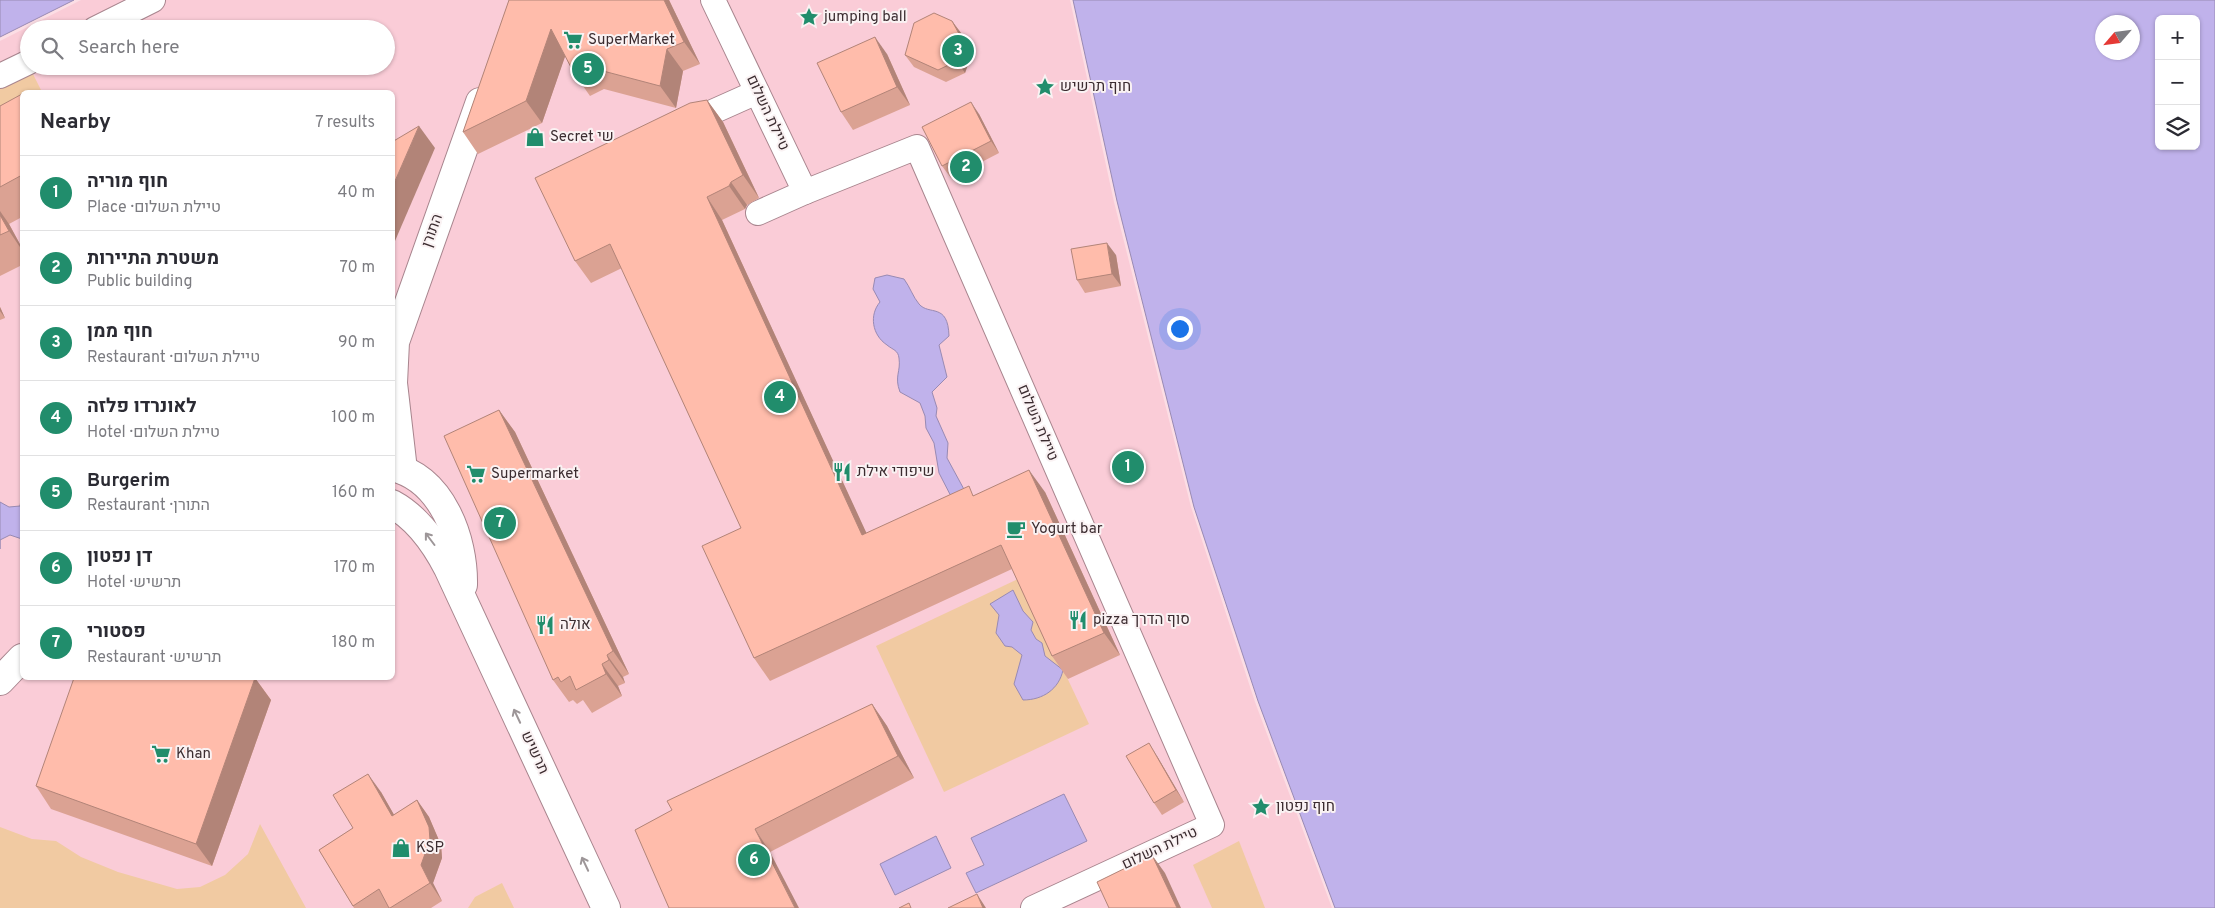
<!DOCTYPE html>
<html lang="en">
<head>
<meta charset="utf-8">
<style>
  :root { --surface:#fff; --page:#f7f7f7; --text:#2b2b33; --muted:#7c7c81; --line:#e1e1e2; --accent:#218d6c }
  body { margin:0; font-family:Overpass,Heebo,sans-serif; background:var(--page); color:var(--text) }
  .controls { position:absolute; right:15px; top:15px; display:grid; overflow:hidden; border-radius:8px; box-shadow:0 1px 4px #0004 }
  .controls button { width:45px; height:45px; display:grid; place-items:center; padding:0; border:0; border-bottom:1px solid var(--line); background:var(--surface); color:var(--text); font:25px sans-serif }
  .compass { position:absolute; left:2095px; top:15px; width:45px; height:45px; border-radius:50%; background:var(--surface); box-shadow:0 1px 4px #0004; rotate:242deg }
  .you { position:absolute; left:1179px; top:328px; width:18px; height:18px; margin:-12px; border:4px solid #fff; border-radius:50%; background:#1a73e8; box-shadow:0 0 0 8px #1a73e833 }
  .badge { display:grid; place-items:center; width:32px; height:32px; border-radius:50%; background:var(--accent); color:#fff; font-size:16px; font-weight:700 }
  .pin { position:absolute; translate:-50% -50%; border:2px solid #fff; box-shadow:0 1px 5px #0006 }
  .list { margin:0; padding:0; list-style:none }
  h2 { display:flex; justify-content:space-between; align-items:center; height:65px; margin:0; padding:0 20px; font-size:21px }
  h2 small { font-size:16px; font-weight:400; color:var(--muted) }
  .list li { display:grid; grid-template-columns:32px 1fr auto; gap:15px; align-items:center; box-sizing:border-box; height:75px; padding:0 20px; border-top:1px solid var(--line) }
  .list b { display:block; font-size:19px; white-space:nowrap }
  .list p { margin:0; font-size:16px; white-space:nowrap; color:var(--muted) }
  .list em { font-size:16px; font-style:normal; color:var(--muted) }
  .icon { flex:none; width:28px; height:28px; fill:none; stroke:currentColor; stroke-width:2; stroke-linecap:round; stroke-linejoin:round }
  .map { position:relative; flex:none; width:2215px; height:908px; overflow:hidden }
  .search { position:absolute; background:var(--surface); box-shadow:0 1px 4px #0004; left:20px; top:20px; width:375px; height:55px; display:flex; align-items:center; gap:12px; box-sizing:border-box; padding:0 18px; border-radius:28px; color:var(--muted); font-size:19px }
  .panel { position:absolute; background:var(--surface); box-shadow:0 1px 4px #0004; left:20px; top:90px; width:375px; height:590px; border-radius:8px }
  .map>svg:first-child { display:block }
  .built { fill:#faccd7; fill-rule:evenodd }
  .green { fill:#f1caa2 }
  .water { fill:#c0b2eb; stroke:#988ab3; fill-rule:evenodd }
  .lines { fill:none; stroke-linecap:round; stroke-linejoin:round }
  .pedestrian-casing { stroke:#a8858e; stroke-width:26 }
  .minor-casing { stroke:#a8858e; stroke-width:30 }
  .pedestrian { stroke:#fff; stroke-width:24 }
  .minor { stroke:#fff; stroke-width:28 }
  .wall { fill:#dba293 }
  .shaded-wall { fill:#b28478 }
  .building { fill:#ffbcab; stroke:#b28478 }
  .oneway { stroke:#9d9698 }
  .labels { text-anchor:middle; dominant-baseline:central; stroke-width:4; stroke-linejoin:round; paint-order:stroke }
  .poi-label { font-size:15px; fill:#3b2c30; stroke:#faf2f3; text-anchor:start }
  .street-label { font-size:15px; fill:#3b2c30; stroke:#faf2f3 }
</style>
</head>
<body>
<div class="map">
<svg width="2215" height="908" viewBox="0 0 2215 908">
  <rect width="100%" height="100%" fill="#fcdee5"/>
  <path class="built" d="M 81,0 L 1070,0 L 1114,202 L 1191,507 L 1255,702 L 1332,908 L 0,908 L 0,41 ZM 29,29 L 386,29 L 386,66 L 29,66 ZM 22,92 L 392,92 L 392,678 L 22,678 Z"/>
  <g class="green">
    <polygon points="31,70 42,92 22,92 22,120 0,132 0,86"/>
    <polygon points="1020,578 1089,724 944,792 876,646"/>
    <polygon points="260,824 306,908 0,908 0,827 32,839 56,841 81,857 118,872 177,889 200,887 225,875 248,854"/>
    <polygon points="1239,841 1265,908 1212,908 1193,865"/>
    <polygon points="502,883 514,908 468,908 475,897"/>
  </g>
  <g class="water">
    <polygon points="0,0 74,0 0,37"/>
    <path d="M 1073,0 L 2215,0 L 2215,908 L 1335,908 L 1258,701 L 1194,507 L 1117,201 ZM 2159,19 L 2196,19 L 2196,146 L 2159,146 ZM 2102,22 L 2132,22 L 2132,52 L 2102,52 Z"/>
    <path d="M 887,275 L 904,279 C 910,287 913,297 919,304 C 929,316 948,302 949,336 L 939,345 L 947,377 L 932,392 L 937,408 L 936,416 L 948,443 L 947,458 L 966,493 L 955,504 L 939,473 L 934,443 L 926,428 L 925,416 L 920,403 L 900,392 C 894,376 901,372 899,358 C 898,350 893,350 887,345 C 872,335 869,315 880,302 L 873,289 L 875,278 Z"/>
    <polygon points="22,494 22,539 10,535 0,540 0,549 0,502 9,507 20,506"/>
    <path d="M 1013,590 L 1023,611 L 1033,622 L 1031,630 L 1036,639 L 1042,643 L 1045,656 L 1063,670 C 1059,689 1043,700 1023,700 L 1014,684 L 1022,655 L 1012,647 L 1005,646 L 996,633 L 999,615 L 990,604 Z"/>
    <polygon points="1064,794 1087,841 976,893 966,873 984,865 971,838"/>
    <polygon points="936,836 951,868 895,895 880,864"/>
  </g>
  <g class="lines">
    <g class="pedestrian-casing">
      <g id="pedestrian">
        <polyline points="713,0 805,192 917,147 1212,825 1033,908"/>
        <polyline points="95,29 153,0"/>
        <polyline points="0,76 29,62"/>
        <polyline points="710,113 757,92"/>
        <polyline points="758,213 805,192"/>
      </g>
    </g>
    <g class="minor-casing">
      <g id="minor">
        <path d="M 392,467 C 442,478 464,539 463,585"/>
        <polyline points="403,470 393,383 395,342 480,102"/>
        <path d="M 392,504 C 418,518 435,543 448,568 L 606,908"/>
        <polyline points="0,681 22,658"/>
      </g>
    </g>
    <use href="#pedestrian" class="pedestrian"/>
    <use href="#minor" class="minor"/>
  </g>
  <g class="wall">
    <polygon points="509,0 669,0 700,64 683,71 676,108 604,89 590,96 574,73 565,56 542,123 478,154 463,132"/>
    <polygon points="952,21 961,33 972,53 965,73 946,82 914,67 905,55"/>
    <polygon points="887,54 910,105 853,130 841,112"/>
    <polygon points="22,95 22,217 9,224 22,248 22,265 0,276 0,106"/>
    <polygon points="707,100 723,122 759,198 747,205 745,209 722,220 866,533 975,495 1045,492 1120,655 1068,679 1052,656 1012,569 770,681 754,658 741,528 622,268 591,283 575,261"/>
    <polygon points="979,114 999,153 951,178 942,166"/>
    <polygon points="1116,255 1121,286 1085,293 1077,280"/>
    <polygon points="0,307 5,318 0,320"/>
    <polygon points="499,410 515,432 629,674 623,677 625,683 618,686 622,696 592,713 583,700 577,704 573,700 569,702 553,680"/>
    <polygon points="255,678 271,700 212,866 51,809 36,786"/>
    <polygon points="872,704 887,726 914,778 770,852 635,830"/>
    <polygon points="1157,756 1184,802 1162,815 1154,803"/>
    <polygon points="381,792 394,815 417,800 429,817 441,845 442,858 433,883 442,901 431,908 354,908 319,850 353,828"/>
  </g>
  <g class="shaded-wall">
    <polygon points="664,0 669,0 700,64 684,42"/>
    <polygon points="952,21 961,33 972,53 965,73 957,61"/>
    <polygon points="551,29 567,51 542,123 526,101"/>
    <polygon points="875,37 887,54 910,105 897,87"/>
    <polygon points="667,49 683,71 676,108 660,86"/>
    <polygon points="707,100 723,122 759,198 743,175"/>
    <polygon points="971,102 979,114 999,153 991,141"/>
    <polygon points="419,126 435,148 392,248 392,188"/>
    <polygon points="731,182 747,205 745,209 729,186"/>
    <polygon points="707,197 722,220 878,558 862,535"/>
    <polygon points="0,211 9,224 22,248 22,250 9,231 0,215"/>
    <polygon points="1107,243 1116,255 1121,286 1112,274"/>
    <polygon points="0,307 5,318 0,311"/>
    <polygon points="499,410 515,432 629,674 613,651"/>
    <polygon points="1029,470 1045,492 1120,655 1104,633"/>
    <polygon points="607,655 623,677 625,683 609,660"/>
    <polygon points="602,664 618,686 622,696 606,674"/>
    <polygon points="255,678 271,700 212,866 196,844"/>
    <polygon points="872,704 887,726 914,778 898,756"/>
    <polygon points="1149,743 1157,756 1184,802 1176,790"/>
    <polygon points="368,774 381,792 405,834 392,816"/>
    <polygon points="417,800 429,817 441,845 442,858 433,883 442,901 430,883 421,865"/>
    <polygon points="755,829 770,852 799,908 795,908"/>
    <polygon points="1152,855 1165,873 1181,908 1177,908"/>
    <polygon points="977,894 986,908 983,908"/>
  </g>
  <g class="building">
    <polygon points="509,0 664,0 684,42 667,49 660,86 588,67 574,73 551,29 526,101 463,132"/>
    <polygon points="934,13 952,21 963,41 957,61 938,70 905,55 914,23"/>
    <polygon points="875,37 897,87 841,112 817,63"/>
    <polygon points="22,94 22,175 0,187 0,106"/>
    <polygon points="707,100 743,175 731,182 729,186 707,197 862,535 969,486 973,496 1029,470 1104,633 1052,656 1001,545 754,658 702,546 741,528 610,244 575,261 535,178 690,103"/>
    <polygon points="971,102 991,141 942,166 922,127"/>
    <polygon points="419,126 392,188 392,142"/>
    <polygon points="0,215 9,231 0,235"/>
    <polygon points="1107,243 1112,274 1077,280 1071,249"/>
    <polygon points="499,410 613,651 607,655 609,660 602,664 606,674 576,690 570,676 561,682 558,677 553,680 444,436"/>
    <polygon points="74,678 255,678 196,844 36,786"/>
    <polygon points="872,704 898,756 755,829 795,908 669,908 635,830 672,810 667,801"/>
    <polygon points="1149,743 1176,790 1154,803 1126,756"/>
    <polygon points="368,774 392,816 417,800 429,827 430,840 421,865 430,883 390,908 389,908 379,889 353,906 319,850 353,828 333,795"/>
    <polygon points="1152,855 1177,908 1109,908 1097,882"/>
    <polygon points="977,894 983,908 948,908"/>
    <polygon points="909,903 911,908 899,908"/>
  </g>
  <defs><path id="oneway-shaft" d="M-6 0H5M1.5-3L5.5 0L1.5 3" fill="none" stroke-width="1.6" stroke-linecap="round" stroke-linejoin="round" transform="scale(1.25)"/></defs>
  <g class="oneway">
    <use href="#oneway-shaft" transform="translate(430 539) rotate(-127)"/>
    <use href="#oneway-shaft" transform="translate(517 716) rotate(-115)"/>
    <use href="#oneway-shaft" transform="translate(585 864) rotate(-115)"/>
  </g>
  <defs>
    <g id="sight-bare" transform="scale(1.5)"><path d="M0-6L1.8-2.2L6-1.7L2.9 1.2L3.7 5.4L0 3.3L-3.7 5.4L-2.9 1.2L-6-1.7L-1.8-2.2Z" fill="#218d6c" stroke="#faf2f3" stroke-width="2.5" paint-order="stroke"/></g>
    <g id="supermarket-bare" transform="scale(1.5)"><path d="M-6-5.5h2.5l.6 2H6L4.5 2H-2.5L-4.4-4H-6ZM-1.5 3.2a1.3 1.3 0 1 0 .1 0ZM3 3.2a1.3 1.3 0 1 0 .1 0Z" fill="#218d6c" stroke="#faf2f3" stroke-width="2.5" paint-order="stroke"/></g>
    <g id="shop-bare" transform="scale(1.5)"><path d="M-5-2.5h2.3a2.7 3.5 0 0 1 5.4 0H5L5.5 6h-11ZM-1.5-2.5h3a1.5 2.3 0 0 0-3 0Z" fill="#218d6c" stroke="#faf2f3" stroke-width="2.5" paint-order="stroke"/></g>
    <g id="restaurant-bare" transform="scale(1.5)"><path d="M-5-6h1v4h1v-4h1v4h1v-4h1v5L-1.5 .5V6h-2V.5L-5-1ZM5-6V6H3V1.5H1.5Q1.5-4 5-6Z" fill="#218d6c" stroke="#faf2f3" stroke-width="2.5" paint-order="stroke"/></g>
    <g id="cafe-bare" transform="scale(1.5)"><path d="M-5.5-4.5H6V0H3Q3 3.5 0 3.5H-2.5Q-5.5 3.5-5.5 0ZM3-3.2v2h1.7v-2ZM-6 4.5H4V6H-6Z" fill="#218d6c" stroke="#faf2f3" stroke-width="2.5" paint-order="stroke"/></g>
  </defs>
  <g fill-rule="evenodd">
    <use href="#sight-bare" x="809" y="17"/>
    <use href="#supermarket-bare" x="573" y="40"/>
    <use href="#sight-bare" x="1045" y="87"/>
    <use href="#shop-bare" x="535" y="137"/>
    <use href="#restaurant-bare" x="842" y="472"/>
    <use href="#supermarket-bare" x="476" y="474"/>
    <use href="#cafe-bare" x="1016" y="529"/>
    <use href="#restaurant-bare" x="1078" y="620"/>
    <use href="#restaurant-bare" x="545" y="625"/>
    <use href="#supermarket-bare" x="161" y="754"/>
    <use href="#sight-bare" x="1261" y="807"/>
    <use href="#shop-bare" x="401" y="848"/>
  </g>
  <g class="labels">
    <g class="poi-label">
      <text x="824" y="17">jumping ball</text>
      <text x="588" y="40">SuperMarket</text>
      <text x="1060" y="87">חוף תרשיש</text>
      <text x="550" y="137">Secret שי</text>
      <text x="857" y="472">שיפודי אילת</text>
      <text x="491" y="474">Supermarket</text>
      <text x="1031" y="529">Yogurt bar</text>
      <text x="1093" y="620">pizza סוף הדרך</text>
      <text x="560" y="625">אולה</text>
      <text x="176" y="754">Khan</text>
      <text x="1276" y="807">חוף נפטון</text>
      <text x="416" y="848">KSP</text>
    </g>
    <g class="street-label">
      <text transform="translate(767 113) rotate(65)">טיילת השלום</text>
      <text transform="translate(433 231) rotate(-70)">התורן</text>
      <text transform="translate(1037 423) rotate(67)">טיילת השלום</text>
      <text transform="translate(534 753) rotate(65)">תרשיש</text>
      <text transform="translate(1160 849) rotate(-25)">טיילת השלום</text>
    </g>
  </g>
</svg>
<div class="controls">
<button>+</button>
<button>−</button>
<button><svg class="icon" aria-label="layers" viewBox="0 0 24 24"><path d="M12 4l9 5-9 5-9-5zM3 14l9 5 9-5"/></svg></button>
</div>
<svg class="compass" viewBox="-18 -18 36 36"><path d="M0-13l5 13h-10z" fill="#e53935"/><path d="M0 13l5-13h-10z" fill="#7c7c81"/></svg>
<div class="you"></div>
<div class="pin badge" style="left:1128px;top:467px">1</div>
<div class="pin badge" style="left:966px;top:167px">2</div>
<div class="pin badge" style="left:958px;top:51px">3</div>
<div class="pin badge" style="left:780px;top:397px">4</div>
<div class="pin badge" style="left:588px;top:69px">5</div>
<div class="pin badge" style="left:754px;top:860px">6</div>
<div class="pin badge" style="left:500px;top:523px">7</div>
<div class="search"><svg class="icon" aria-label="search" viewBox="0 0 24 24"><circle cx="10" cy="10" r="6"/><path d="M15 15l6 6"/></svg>Search here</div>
<section class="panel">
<h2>Nearby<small>7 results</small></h2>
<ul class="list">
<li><span class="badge">1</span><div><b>חוף מוריה</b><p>Place · טיילת השלום</p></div><em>40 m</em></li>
<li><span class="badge">2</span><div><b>משטרת התיירות</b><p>Public building</p></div><em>70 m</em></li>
<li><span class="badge">3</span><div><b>חוף ממן</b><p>Restaurant · טיילת השלום</p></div><em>90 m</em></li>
<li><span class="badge">4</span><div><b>לאונרדו פלזה</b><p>Hotel · טיילת השלום</p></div><em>100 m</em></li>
<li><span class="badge">5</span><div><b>Burgerim</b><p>Restaurant · התורן</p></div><em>160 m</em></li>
<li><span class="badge">6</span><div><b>דן נפטון</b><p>Hotel · תרשיש</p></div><em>170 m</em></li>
<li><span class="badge">7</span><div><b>פסטורי</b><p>Restaurant · תרשיש</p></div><em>180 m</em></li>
</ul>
</section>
</div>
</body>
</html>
